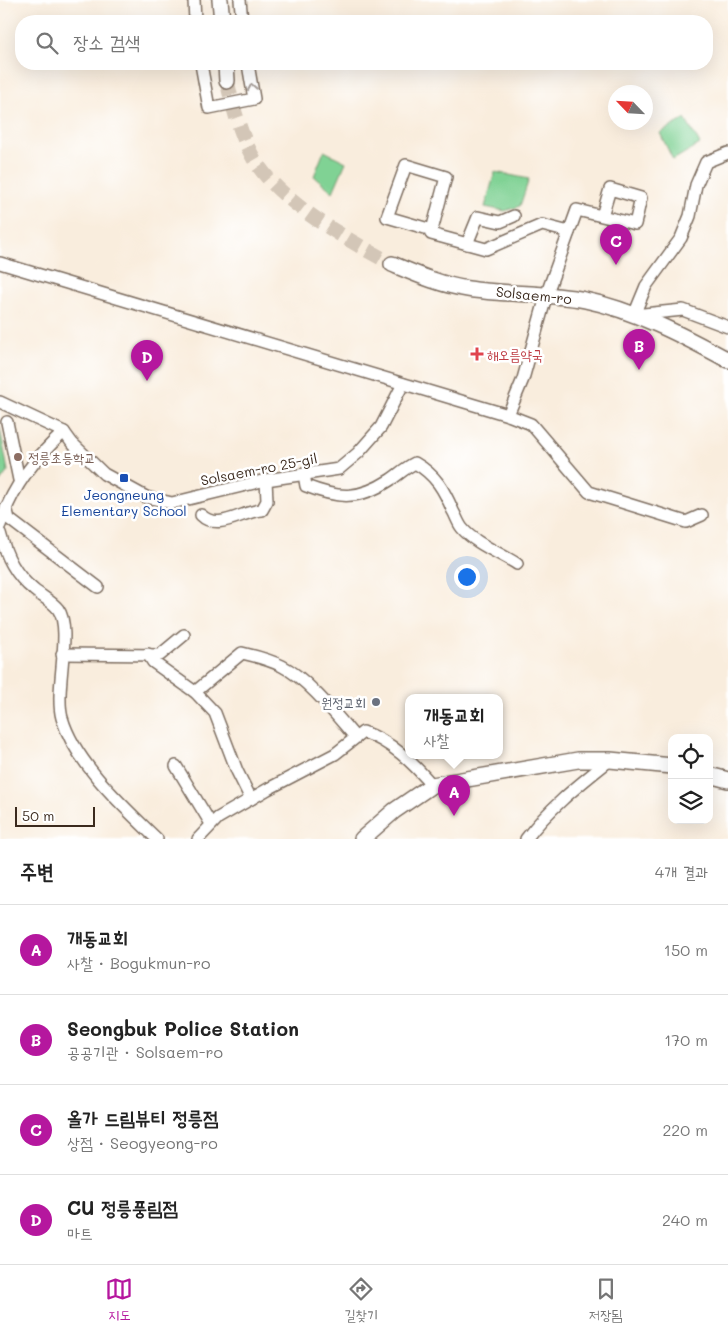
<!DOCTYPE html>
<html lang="ko">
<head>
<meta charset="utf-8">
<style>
  :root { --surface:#fff; --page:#f2f2f2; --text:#222; --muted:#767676; --line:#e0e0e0; --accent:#b5179e }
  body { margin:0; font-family:Mali,"Poor Story",sans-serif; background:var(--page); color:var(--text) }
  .controls { position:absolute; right:15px; bottom:15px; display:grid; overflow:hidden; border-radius:10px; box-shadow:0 5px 20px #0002 }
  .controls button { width:45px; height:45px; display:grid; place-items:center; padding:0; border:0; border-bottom:1px solid var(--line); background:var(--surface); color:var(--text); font:25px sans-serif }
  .compass { position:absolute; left:608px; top:85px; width:45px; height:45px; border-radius:50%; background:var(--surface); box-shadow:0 5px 20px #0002; rotate:295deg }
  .scale { position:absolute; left:15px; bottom:12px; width:80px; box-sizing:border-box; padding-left:5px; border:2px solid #3b2a1e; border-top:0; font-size:14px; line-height:18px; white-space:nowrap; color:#3b2a1e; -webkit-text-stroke:4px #fff; paint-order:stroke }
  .you { position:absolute; left:466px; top:576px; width:18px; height:18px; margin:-12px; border:4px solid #fff; border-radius:50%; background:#1a73e8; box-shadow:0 0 0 8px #1a73e833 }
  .badge { display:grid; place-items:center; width:32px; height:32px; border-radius:50%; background:var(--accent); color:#fff; font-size:16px; font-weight:700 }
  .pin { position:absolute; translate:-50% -41px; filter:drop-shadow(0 1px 2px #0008) }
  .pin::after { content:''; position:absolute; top:26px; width:18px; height:15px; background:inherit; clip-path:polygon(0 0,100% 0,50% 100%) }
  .popup { position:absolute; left:405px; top:694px; width:98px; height:65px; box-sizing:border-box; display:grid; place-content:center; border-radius:10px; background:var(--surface); filter:drop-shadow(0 1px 4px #0005); font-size:16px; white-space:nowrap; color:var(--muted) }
  .popup b { font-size:19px; color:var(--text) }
  .popup::after { content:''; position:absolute; left:50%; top:100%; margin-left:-10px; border:10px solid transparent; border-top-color:var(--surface) }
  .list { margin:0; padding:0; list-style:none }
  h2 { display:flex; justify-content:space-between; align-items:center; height:65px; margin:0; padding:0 20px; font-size:21px }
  h2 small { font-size:16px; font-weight:400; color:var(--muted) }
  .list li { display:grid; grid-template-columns:32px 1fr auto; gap:15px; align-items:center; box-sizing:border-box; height:90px; padding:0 20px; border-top:1px solid var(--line) }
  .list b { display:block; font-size:19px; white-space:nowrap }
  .list p { margin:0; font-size:16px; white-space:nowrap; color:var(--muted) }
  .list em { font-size:16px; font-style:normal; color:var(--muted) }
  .icon { flex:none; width:28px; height:28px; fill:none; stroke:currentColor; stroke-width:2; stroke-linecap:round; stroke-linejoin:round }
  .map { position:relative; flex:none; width:728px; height:839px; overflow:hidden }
  .search { position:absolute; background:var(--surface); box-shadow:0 5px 20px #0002; left:15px; right:15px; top:15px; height:55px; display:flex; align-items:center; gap:12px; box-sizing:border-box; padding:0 18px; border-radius:20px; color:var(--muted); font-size:19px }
  .sheet { height:425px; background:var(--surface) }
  nav { display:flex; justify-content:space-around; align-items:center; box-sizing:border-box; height:70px; border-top:1px solid var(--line); background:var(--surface); font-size:14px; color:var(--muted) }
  nav a { display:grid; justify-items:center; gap:2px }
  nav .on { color:var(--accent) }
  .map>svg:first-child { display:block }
  .green { fill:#80d294; stroke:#5e7e59 }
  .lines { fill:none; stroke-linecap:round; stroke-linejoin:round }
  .secondary-tunnel { stroke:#d3c6b7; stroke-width:15; stroke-dasharray:15 8; stroke-linecap:butt }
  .street-casing { stroke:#7e6e61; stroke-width:14 }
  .secondary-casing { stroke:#7e6e61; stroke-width:18 }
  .street { stroke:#fff; stroke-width:11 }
  .secondary { stroke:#fff; stroke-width:15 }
  .oneway { stroke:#a79f9a }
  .health-dot { fill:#e0444e; stroke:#fff; stroke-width:2 }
  .education-dot { fill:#8d6e63; stroke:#fff; stroke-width:2 }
  .transit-dot { fill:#1a4fb4; stroke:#fff; stroke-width:2 }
  .worship-dot { fill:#6b7280; stroke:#fff; stroke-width:2 }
  .labels { text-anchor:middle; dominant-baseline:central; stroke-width:5; stroke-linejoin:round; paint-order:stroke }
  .street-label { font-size:14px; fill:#3b2a1e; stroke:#fff }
  .health-label { font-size:14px; fill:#be3a42; stroke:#fff; text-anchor:start }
  .education-label { font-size:14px; fill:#785e54; stroke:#fff; text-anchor:start }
  .transit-label { font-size:14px; fill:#164399; stroke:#fff }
  .worship-label { font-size:14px; fill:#5b616d; stroke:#fff; text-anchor:end }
</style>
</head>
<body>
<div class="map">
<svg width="728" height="839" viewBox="0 0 728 839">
  <rect width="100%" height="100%" fill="#fff"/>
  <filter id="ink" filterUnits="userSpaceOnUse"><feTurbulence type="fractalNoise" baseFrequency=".02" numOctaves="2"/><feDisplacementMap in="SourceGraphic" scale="10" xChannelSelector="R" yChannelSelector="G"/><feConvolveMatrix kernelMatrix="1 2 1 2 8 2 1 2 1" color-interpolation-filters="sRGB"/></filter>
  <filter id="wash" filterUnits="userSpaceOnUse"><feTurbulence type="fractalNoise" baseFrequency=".0096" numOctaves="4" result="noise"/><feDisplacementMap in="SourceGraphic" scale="20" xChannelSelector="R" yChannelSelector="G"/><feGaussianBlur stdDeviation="1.12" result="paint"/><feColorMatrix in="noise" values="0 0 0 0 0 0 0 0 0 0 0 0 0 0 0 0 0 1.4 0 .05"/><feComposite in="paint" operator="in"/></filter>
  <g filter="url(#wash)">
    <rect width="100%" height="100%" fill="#f9eddd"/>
    <g class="green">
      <polygon points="685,119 700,144 673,160 660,133"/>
      <polygon points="324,151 346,162 333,192 314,176"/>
      <polygon points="495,172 529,179 520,206 505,211 485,207"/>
      <polygon points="0,428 8,471 0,482"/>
    </g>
  </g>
  <g filter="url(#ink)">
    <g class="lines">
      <path class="secondary-tunnel" d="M 227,81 C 233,108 241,137 255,161 C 283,205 347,239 392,264"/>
      <g class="street-casing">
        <g id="street">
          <polyline points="194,0 195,21"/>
          <polyline points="240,0 242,21"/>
          <polyline points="201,64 209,108 254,99 248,64"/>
          <polyline points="728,153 706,162 696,185 690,216 681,238 646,286 634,315 683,310 728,327"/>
          <polyline points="432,230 387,217 406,165 446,177 431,234 486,249 542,225 569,232"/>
          <polyline points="467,244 478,217 500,222 514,216"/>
          <polyline points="0,263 508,415 531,424 589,492 686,522 702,515"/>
          <polyline points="0,402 64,432 72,443 104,474 146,497 172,503 266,480 339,469 358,453 381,427 403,384"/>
          <polyline points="508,415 523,379 547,293 577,210 635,224 641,198 610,189 602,216"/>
          <polyline points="7,422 19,480"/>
          <path d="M 304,474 L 306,486 C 339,499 359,500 390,480 C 399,474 405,468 415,463 C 436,475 444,490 453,511 C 456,516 458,523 462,528 C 474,543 500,553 517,564"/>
          <polyline points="6,507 9,519 98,587"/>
          <path d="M 201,515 C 218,532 242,511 262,510 L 267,501 L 266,480"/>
          <path d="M 0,525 C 12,487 34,459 64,432"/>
          <path d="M 0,533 C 6,556 15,575 34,590 C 41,596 53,602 58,609 C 73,629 54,690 62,718 C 75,763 124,807 157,839"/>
          <polyline points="62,654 160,655 184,635"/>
          <polyline points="148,654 153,662 195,692 215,713 237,771 251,799"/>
          <path d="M 195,692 L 242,653 C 255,656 270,660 282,666 C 308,679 336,715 355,737"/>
          <polyline points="176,766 211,824"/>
          <path d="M 198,839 L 218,818 L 268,789 L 335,754 L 363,732 C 391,741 413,763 432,785"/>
          <path d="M 526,839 C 549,808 580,784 610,760"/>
        </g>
      </g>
      <g class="secondary-casing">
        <g id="secondary">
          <polyline points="220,0 222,21"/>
          <polyline points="226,64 227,81"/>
          <path d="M 392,264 C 416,274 441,285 468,289 C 506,295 546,292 585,300 C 634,310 684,336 728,360"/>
          <polyline points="709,775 728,780"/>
          <polyline points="362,839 394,811 432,785 578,760 610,760 672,766"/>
        </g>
      </g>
      <use href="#street" class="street"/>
      <use href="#secondary" class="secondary"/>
    </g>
    <defs><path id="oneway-chevron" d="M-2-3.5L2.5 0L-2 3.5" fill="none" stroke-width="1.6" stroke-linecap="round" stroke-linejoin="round" transform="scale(1.25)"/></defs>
    <use class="oneway" href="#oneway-chevron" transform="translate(252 87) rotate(-100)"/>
  </g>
  <path class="health-dot" d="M474.5 346.5h5v5h5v5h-5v5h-5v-5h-5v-5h5z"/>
  <circle class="education-dot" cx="18" cy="457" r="5"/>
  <rect class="transit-dot" x="119" y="473" width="10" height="10" rx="2.5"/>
  <circle class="worship-dot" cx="376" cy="702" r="5"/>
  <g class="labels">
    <g class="street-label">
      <text transform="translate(534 295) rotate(6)">Solsaem-ro</text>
      <text transform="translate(259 469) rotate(-11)">Solsaem-ro 25-gil</text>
    </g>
    <g class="health-label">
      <text x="487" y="354">해오름약국</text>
    </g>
    <g class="education-label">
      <text x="28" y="457">정릉초등학교</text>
    </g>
    <g class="transit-label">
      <text x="124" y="494">Jeongneung<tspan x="124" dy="16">Elementary School</tspan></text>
    </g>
    <g class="worship-label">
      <text x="366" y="702">원정교회</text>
    </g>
  </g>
</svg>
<div class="controls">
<button><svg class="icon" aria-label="locate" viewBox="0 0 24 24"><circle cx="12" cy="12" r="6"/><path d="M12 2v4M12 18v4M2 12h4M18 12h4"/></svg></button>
<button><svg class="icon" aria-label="layers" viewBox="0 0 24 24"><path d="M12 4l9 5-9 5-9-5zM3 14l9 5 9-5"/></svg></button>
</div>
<svg class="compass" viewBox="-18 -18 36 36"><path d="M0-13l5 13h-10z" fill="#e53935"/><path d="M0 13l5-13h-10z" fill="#767676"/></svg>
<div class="scale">50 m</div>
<div class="you"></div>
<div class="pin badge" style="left:454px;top:816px">A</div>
<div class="popup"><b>개동교회</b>사찰</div>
<div class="pin badge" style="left:639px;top:370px">B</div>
<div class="pin badge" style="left:616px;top:265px">C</div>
<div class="pin badge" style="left:147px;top:381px">D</div>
<div class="search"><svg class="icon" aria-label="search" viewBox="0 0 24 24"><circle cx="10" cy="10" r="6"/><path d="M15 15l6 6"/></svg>장소 검색</div>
</div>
<section class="sheet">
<h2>주변<small>4개 결과</small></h2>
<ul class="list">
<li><span class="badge">A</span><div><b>개동교회</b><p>사찰 · Bogukmun-ro</p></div><em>150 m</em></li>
<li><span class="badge">B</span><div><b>Seongbuk Police Station</b><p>공공기관 · Solsaem-ro</p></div><em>170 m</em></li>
<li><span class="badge">C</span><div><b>올가 드림뷰티 정릉점</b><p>상점 · Seogyeong-ro</p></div><em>220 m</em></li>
<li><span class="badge">D</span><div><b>CU 정릉풍림점</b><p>마트</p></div><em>240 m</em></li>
</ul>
</section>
<nav>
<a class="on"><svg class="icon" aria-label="map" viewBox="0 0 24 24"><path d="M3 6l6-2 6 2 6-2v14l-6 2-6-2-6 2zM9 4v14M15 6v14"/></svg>지도</a>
<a><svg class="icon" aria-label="directions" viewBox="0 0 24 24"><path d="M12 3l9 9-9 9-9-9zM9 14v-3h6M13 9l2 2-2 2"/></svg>길찾기</a>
<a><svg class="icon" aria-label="saved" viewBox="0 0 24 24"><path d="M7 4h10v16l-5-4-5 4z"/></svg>저장됨</a>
</nav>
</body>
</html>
